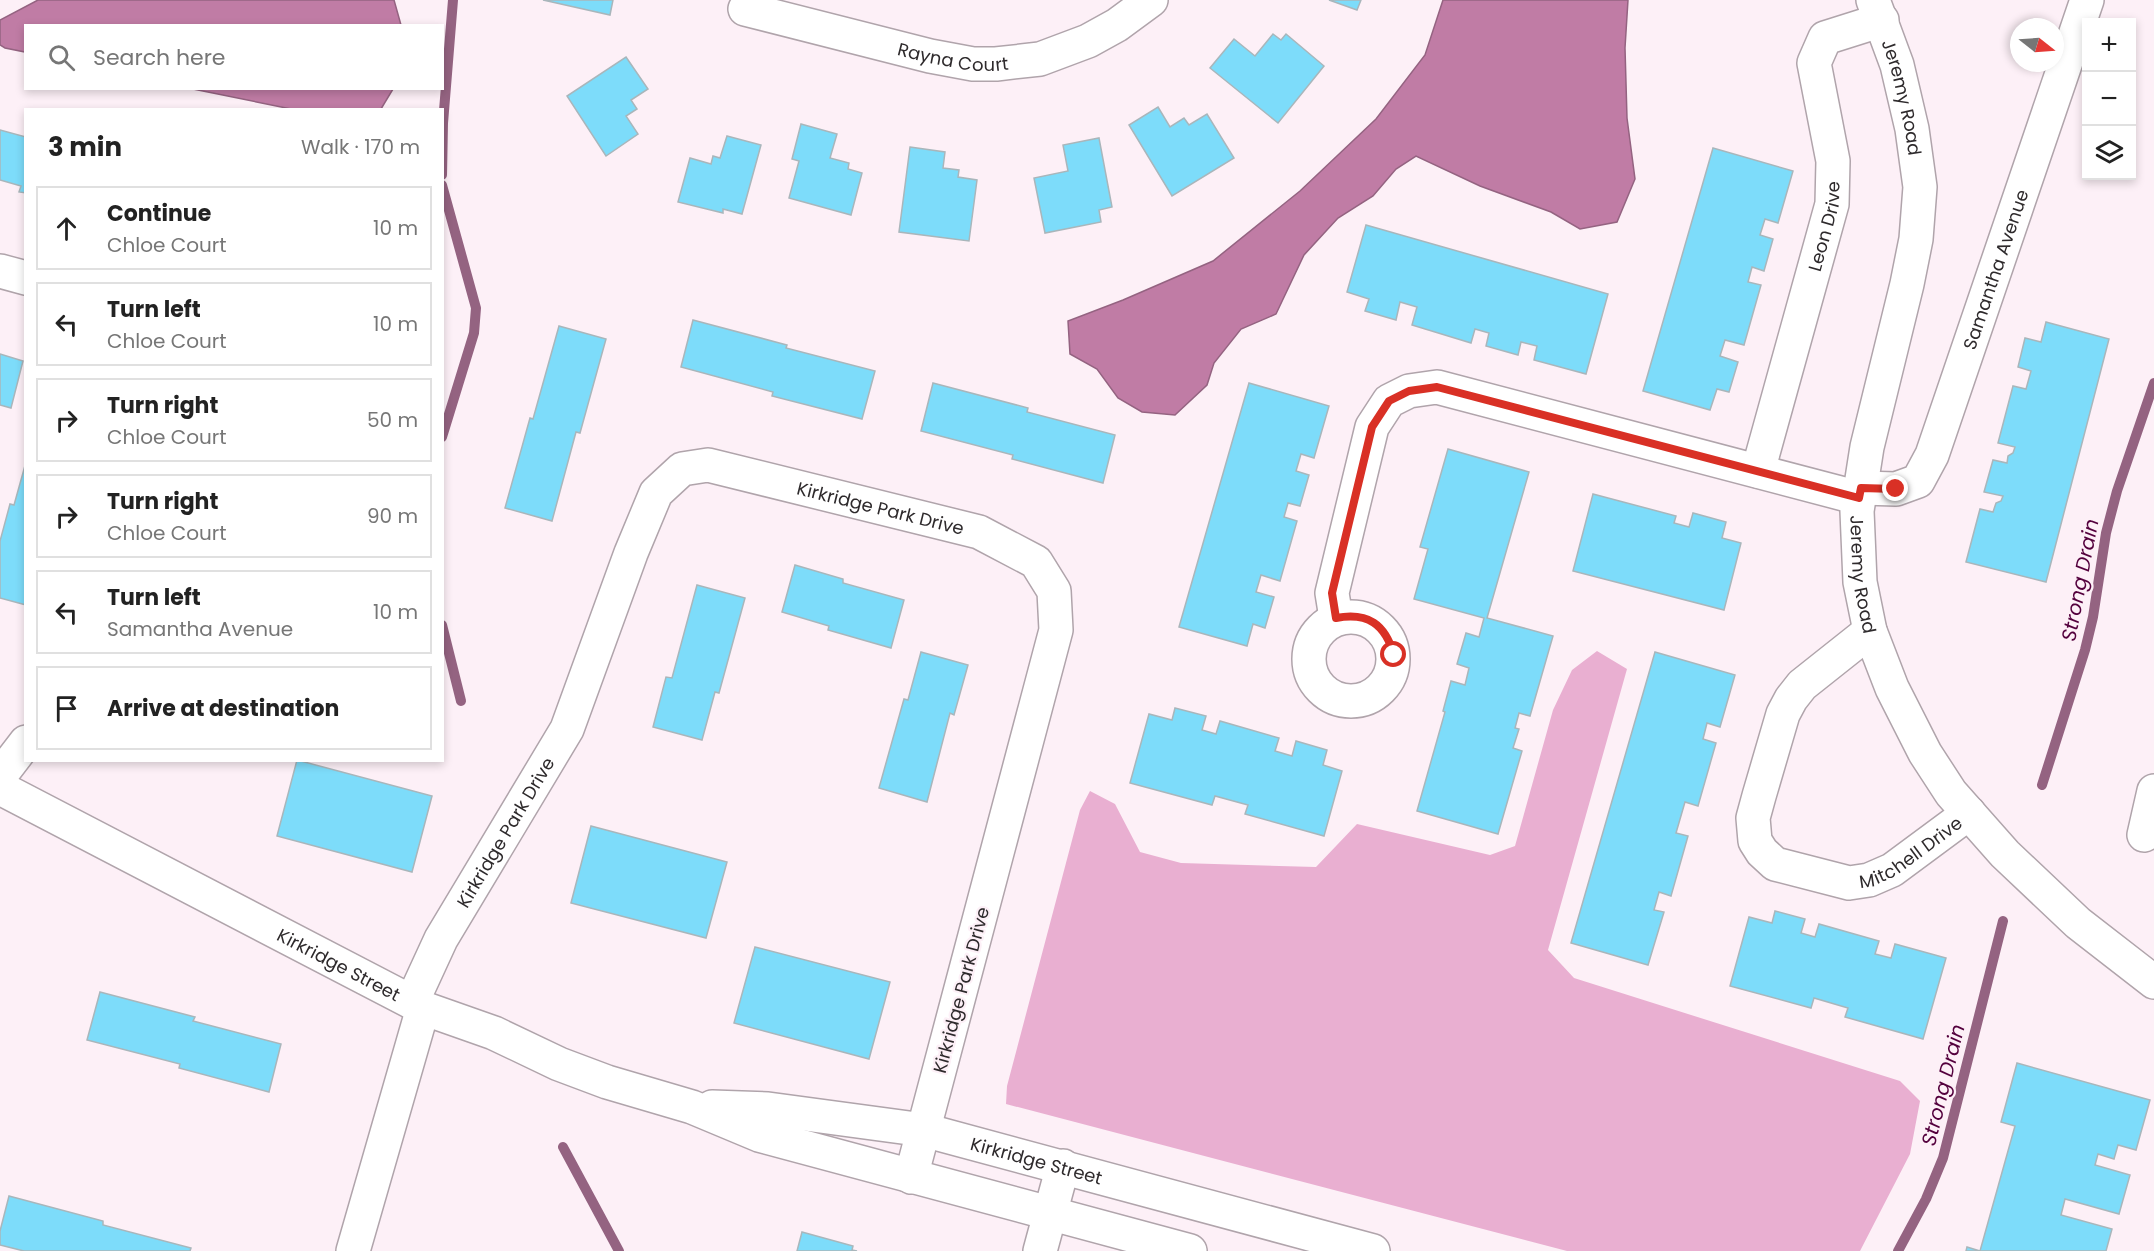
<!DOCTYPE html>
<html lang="en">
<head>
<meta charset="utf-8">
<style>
  :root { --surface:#fff; --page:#f2f2f2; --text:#222; --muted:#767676; --line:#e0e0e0 }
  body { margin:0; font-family:Poppins,sans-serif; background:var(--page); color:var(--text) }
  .controls { position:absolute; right:18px; top:18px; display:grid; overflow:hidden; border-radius:0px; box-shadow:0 3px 9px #0003 }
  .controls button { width:54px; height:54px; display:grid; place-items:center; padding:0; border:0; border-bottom:2px solid var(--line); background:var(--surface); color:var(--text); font:30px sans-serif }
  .compass { position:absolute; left:2010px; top:18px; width:54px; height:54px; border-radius:50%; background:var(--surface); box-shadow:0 3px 9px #0003; rotate:107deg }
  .stop { position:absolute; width:18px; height:18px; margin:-14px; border:4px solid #d93025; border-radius:50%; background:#fff }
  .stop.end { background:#d93025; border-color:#fff; box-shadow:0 2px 6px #0008 }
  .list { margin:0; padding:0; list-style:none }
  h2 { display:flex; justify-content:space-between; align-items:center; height:78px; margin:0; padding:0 24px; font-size:26px }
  h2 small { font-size:20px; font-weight:400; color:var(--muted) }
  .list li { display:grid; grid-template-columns:39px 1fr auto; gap:18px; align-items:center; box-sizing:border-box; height:84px; margin:0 12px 12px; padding:0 12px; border:2px solid var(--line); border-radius:0px }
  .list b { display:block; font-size:22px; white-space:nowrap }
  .list p { margin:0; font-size:20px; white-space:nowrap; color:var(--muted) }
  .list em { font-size:20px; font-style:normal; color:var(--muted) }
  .icon { flex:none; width:33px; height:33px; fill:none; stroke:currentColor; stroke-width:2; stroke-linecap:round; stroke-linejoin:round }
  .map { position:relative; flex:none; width:2154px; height:1251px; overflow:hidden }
  .search { position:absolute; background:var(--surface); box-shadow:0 3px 9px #0003; left:24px; top:24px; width:420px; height:66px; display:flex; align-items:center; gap:15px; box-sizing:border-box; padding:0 21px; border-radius:0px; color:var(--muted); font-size:22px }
  .panel { position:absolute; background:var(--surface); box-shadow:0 3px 9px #0003; left:24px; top:108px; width:420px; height:654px; border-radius:0px }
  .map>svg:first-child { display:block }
  .green { fill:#e9afd1 }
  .water { fill:#c07ca5; stroke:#946381; stroke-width:1.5 }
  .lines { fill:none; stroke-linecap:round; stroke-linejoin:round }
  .stream { stroke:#946381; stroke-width:10 }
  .building { fill:#7ddcfa; stroke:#a9b6bb; stroke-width:1.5 }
  .minor-casing { stroke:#b0a4ab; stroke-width:36 }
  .minor { stroke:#fff; stroke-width:33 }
  .route { stroke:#d93025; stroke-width:8 }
  .labels { text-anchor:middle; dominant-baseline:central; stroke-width:4.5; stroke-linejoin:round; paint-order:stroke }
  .street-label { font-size:18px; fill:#2e2a2c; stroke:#fdf0f7 }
  .water-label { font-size:20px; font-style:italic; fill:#54003d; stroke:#fdf0f7 }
</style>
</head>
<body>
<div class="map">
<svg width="2154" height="1251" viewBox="0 0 2154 1251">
  <rect width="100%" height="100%" fill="#fdf0f7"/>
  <polygon class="green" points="1597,651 1627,669 1548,950 1574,978 1900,1081 1920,1101 1910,1154 1860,1251 1567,1251 1006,1104 1007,1086 1080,810 1090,791 1115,804 1140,852 1181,863 1316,867 1357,824 1490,855 1515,846 1553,710 1572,670"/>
  <g class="water">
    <polygon points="38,0 394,0 401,25 26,26 25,52 5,48 0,45 0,20"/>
    <polygon points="1443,0 1628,0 1625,48 1627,118 1635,179 1617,222 1580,229 1551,212 1480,186 1416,156 1396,169 1373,196 1338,218 1304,255 1276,314 1241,329 1214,363 1207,385 1175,415 1142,412 1118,398 1097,369 1070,354 1068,321 1123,300 1213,261 1300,191 1376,119 1425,55"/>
    <polygon points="193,89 393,88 393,89 381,109 291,109"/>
  </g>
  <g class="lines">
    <g class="stream">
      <polyline points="442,175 443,123 453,0"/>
      <polyline points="442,185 476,308 474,333 442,437"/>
      <polyline points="442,625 461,701"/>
      <polyline points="2042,785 2085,650 2093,617 2106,533 2117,491 2154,383"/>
      <polyline points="563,1147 619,1251"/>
      <polyline points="1898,1251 1926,1199 1943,1158 2003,921"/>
    </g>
  </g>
  <g class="building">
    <polygon points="543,0 613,0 610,15"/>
    <polygon points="1329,0 1361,0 1357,10"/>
    <polygon points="1273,34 1281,40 1286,34 1324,66 1278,123 1210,68 1234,39 1255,56"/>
    <polygon points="626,57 648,89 631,100 637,109 626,116 638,134 606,156 567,96"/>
    <polygon points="1158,107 1170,127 1184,118 1189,125 1207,114 1234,158 1172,196 1129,125"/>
    <polygon points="801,124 837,134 830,158 849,163 848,169 862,173 851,215 789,198 799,161 792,159"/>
    <polygon points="0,130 26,137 26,193 19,192 21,186 0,180"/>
    <polygon points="727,136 761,145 742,214 723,209 723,213 678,202 690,158 711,164 713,156 720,158"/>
    <polygon points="1099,138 1112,207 1099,210 1101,222 1045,233 1034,178 1068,171 1063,145"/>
    <polygon points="910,147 945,152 943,168 959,170 958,177 977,180 969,241 899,232"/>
    <polygon points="1713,148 1793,171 1778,223 1765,219 1760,235 1773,239 1764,271 1752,267 1748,282 1761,285 1744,345 1725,340 1720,356 1738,362 1729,392 1717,389 1710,410 1643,391"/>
    <polygon points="1366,225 1608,294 1586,374 1534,360 1537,346 1521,342 1518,355 1486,346 1489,333 1475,329 1471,343 1412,325 1417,307 1400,302 1396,320 1365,311 1369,299 1347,292"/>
    <polygon points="693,320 787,345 786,348 875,371 862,419 772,396 773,392 681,367"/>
    <polygon points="2046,322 2109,339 2046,582 1966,562 1980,509 1993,512 1996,503 2001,501 2003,496 1984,492 1993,460 2007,463 2008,456 2013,453 2015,447 1998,443 2013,386 2026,389 2031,371 2018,367 2025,338 2041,342"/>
    <polygon points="559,326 606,339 580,433 576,432 552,521 505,508 530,418 533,419"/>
    <polygon points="0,354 23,361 11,408 0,405"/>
    <polygon points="933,383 1028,408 1027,412 1115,435 1103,483 1012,459 1013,455 921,431"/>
    <polygon points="1249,383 1329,406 1314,458 1301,454 1296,471 1309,475 1300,506 1288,503 1284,517 1297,521 1280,581 1261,575 1256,592 1274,597 1265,628 1253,624 1247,646 1179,627"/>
    <polygon points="1448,449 1529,472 1487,618 1553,636 1530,716 1519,713 1515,728 1519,729 1513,748 1522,751 1498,834 1417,811 1445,712 1443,711 1451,681 1465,685 1469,668 1457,664 1466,633 1479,637 1484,618 1414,599 1428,549 1420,547"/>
    <polygon points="26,462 26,605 0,598 0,541 10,504 14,505"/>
    <polygon points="1593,494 1676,516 1674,523 1689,527 1693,513 1726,522 1722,538 1741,543 1724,610 1573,571"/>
    <polygon points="795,565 843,579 843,583 904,600 891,648 828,630 829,626 782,612"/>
    <polygon points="697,585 745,598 719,693 715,692 702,740 653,727 666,677 672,678"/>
    <polygon points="921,652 968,665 954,715 950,713 927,802 879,788 904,699 908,700"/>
    <polygon points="1655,652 1735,675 1720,727 1707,723 1703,739 1716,743 1698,806 1685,802 1676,833 1688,836 1671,896 1659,892 1654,910 1664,912 1648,965 1571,943"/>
    <polygon points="1175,708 1206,716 1202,730 1216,734 1220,721 1279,738 1275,751 1292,756 1296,741 1327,750 1323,765 1342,771 1324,836 1245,814 1248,805 1215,796 1212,805 1130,783 1149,714 1172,720"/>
    <polygon points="297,760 432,796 412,872 277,836"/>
    <polygon points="591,826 727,862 706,938 571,903"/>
    <polygon points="1775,911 1805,919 1801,933 1815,937 1819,924 1879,941 1875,954 1891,958 1895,944 1946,958 1923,1039 1845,1017 1848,1008 1814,998 1811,1008 1730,986 1749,917 1772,923"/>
    <polygon points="755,947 890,982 869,1059 734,1023"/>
    <polygon points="100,992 195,1017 193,1021 281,1044 269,1092 179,1068 180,1064 87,1040"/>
    <polygon points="2017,1063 2150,1100 2136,1150 2118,1145 2114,1159 2098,1154 2095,1165 2130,1175 2119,1214 2065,1199 2061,1215 2112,1229 2106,1251 1966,1251 1967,1247 1980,1251 2015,1126 2001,1122"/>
    <polygon points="9,1196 103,1221 103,1225 191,1248 190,1251 24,1251 0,1245 0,1231"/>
    <polygon points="802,1232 853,1246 852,1250 857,1251 797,1251"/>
  </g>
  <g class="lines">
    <g class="minor-casing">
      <g id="minor">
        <path id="s1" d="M 1873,0 L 1897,65 L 1912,129 L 1920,187 L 1916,239 L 1907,284 L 1867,447 L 1857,511 L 1860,582 L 1870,631 L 1892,688 L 1925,753 L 1951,793 L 2005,854 L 2078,923 L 2154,982"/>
        <path id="s2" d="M 745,9 L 930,56 L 973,64 L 996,64 L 1040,59 L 1088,41 L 1117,25 L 1151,0"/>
        <polyline points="0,271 26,278"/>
        <path id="s3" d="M 1758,471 L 1832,204 L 1833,161 L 1814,63 L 1825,38 L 1882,20"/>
        <path id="s4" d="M 1861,488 L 1896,489 L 1918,481 L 1932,455 L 2087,0"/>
        <circle cx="1351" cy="659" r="42"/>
        <polyline points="1336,618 1332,593 1372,427 1389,401 1409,391 1437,387 1859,498"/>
        <path id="s5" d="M 1870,631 L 1802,685 L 1791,699 L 1783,714 L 1759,796 L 1753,818 L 1755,841 L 1762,852 L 1775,864 L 1849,883 L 1869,880 L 1892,870 L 1969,813"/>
        <polyline points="0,776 26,742"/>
        <path id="s6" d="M 0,788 L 423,1008 L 494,1033 L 559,1064 L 607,1082 L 692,1107 L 759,1135 L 1190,1251"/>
        <polyline points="2144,835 2154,791"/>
        <path id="s7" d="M 412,1002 L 441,939 L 567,729 L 631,553 L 656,493 L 682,469 L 708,465 L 979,532 L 1036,562 L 1054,591 L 1056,630 L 911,1177"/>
        <path id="s8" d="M 712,1107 L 768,1109 L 924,1130 L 1373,1251"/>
        <polyline points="353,1251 423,1008"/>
        <polyline points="1040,1251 1063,1166"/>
      </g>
    </g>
    <use href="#minor" class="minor"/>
  </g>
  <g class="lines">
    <path class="route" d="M 1394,655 C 1385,624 1368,612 1336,618 L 1332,593 L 1372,427 L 1389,401 L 1409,391 L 1437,387 L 1859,498 L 1861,488 L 1896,489"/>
  </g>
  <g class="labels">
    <g class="street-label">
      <text stroke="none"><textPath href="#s2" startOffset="214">Rayna Court</textPath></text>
      <text stroke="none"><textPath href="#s1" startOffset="102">Jeremy Road</textPath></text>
      <text stroke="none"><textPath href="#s3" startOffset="254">Leon Drive</textPath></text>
      <text stroke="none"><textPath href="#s4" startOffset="284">Samantha Avenue</textPath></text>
      <text stroke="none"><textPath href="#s7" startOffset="806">Kirkridge Park Drive</textPath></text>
      <text stroke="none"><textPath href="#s1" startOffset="588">Jeremy Road</textPath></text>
      <text stroke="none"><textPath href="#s7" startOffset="194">Kirkridge Park Drive</textPath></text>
      <text stroke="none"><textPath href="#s5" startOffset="430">Mitchell Drive</textPath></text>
      <text stroke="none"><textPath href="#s6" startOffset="382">Kirkridge Street</textPath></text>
      <text transform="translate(961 990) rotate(-75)">Kirkridge Park Drive</text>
      <text stroke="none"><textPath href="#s8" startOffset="330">Kirkridge Street</textPath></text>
    </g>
    <g class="water-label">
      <text transform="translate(2080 580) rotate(-79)">Strong Drain</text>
      <text transform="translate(1943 1085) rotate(-76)">Strong Drain</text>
    </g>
  </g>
</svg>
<div class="controls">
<button>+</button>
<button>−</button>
<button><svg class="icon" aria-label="layers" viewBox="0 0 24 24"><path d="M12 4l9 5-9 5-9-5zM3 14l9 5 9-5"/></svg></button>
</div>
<svg class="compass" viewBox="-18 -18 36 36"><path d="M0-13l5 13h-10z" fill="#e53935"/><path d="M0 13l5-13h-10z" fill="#767676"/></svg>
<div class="stop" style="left:1394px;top:655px"></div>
<div class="stop end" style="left:1896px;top:489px"></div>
<div class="search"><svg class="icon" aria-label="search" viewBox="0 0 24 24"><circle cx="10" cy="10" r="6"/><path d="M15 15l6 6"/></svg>Search here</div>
<section class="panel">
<h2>3 min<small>Walk · 170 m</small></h2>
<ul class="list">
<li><svg class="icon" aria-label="ahead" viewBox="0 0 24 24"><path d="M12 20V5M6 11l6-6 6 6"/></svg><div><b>Continue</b><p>Chloe Court</p></div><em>10 m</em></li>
<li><svg class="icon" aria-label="left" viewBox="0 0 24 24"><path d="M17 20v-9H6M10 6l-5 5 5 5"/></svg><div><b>Turn left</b><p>Chloe Court</p></div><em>10 m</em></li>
<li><svg class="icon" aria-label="right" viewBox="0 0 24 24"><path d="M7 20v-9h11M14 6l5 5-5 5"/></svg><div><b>Turn right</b><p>Chloe Court</p></div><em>50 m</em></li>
<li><svg class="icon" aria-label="right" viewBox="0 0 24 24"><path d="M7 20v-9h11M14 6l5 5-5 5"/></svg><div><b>Turn right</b><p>Chloe Court</p></div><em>90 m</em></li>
<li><svg class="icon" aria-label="left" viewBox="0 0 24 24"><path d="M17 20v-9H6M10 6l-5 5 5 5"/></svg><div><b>Turn left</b><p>Samantha Avenue</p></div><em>10 m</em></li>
<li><svg class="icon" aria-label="arrive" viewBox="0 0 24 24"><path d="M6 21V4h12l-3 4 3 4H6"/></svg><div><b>Arrive at destination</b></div></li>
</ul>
</section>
</div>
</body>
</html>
